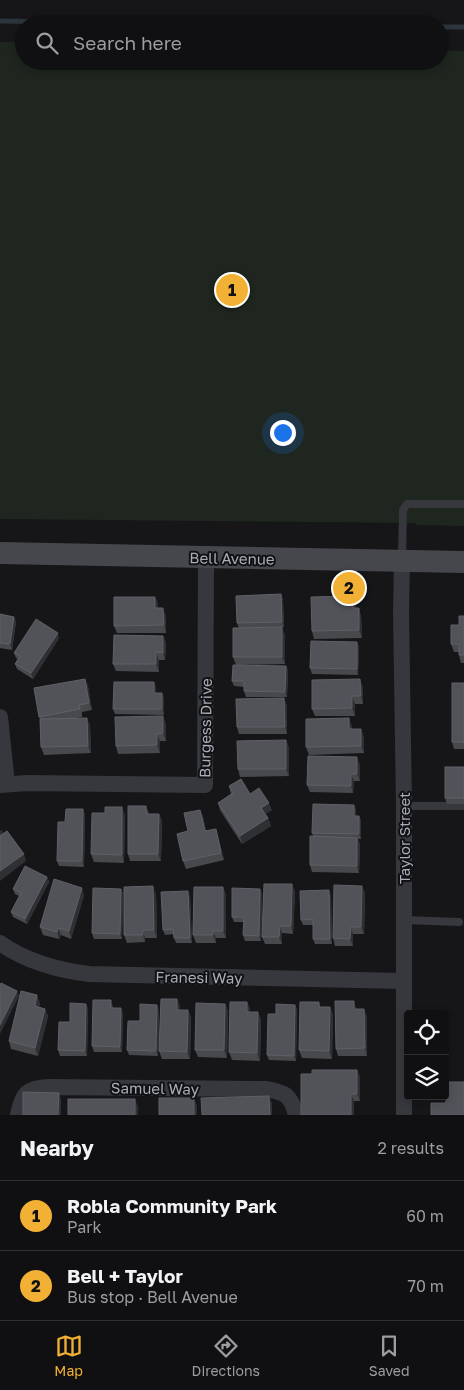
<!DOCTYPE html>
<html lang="en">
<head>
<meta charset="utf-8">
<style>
  :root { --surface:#101012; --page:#1e1e20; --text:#f1f3f6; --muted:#9c9d9f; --line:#303032; --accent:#f2b134 }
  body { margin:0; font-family:"Golos Text",sans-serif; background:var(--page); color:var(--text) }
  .controls { position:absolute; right:15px; bottom:15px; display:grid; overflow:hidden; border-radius:5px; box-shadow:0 2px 8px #0003 }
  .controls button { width:45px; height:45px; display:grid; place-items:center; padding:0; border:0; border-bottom:1px solid var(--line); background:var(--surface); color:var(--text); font:25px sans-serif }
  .you { position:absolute; left:282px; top:432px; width:18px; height:18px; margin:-12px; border:4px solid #fff; border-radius:50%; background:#1a73e8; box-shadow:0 0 0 8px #1a73e833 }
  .badge { display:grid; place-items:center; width:32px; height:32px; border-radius:50%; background:var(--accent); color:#111; font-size:16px; font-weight:700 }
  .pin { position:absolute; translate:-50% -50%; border:2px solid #fff; box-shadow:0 1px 5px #0006 }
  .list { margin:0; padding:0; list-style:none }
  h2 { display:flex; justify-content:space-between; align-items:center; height:65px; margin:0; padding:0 20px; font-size:21px }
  h2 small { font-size:16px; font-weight:400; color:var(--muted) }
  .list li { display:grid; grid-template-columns:32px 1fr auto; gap:15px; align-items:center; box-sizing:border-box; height:70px; padding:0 20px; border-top:1px solid var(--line) }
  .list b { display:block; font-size:19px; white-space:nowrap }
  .list p { margin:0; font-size:16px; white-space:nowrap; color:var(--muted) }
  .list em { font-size:16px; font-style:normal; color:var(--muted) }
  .icon { flex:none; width:28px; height:28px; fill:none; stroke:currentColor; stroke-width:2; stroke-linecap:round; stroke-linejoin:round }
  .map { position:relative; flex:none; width:464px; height:1115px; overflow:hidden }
  .search { position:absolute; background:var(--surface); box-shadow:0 2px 8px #0003; left:15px; right:15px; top:15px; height:55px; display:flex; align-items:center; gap:12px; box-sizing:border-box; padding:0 18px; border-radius:28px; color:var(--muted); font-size:19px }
  .sheet { height:205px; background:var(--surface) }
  nav { display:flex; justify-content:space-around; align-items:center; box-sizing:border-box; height:70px; border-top:1px solid var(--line); background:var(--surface); font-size:14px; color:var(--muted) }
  nav a { display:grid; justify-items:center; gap:2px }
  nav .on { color:var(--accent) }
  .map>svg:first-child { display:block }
  .green { fill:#1e261f }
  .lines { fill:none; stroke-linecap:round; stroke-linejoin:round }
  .stream { stroke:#2c353c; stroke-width:5 }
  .service { stroke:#37383d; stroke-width:8 }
  .minor { stroke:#37383d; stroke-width:16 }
  .secondary { stroke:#45474d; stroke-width:22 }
  .wall { fill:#47494d }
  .shaded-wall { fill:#2f3033 }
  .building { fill:#525359; stroke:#5f6168 }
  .labels { text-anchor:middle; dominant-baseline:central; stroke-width:4; stroke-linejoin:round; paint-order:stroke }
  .street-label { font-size:15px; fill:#a8adb8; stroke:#111113 }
</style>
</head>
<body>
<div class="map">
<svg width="464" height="1115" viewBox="0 0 464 1115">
  <rect width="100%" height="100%" fill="#161618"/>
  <polygon class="green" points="0,42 24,42 24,61 440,61 440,50 464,51 464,526 416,525 415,523 0,519"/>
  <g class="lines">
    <g class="stream">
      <polyline points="0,21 214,24"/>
      <polyline points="440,27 464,27"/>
    </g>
    <g class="service">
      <polyline points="402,558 403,510 407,504 464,504"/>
      <polyline points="404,806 464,806"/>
      <polyline points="404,920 459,922"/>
    </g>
    <g class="minor">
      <polyline points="402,561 401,612 404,806 404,1115"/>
      <polyline points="0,717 7,784"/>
      <polyline points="0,785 27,783 205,785 206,557"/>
      <path d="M 0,943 C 27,962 57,970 89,974 L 404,981"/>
      <path d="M 18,1115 C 22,1093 27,1088 49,1087 L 265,1089 C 285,1092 291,1095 296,1115"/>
    </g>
    <polyline class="secondary" points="0,553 464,562"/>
  </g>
  <g class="wall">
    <polygon points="281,594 283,600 284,627 239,628 237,623"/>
    <polygon points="155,597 158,604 158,608 166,616 166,633 117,633 114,626"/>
    <polygon points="356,603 356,608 361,616 362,638 314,639 312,631"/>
    <polygon points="0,614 14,617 16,622 12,650 0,648"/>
    <polygon points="464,616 464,663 461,663 459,655 459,652 454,652 451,644 459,625"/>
    <polygon points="285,635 285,664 236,665 233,657"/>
    <polygon points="163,636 166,643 165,660 159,660 159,672 116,671 113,664"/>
    <polygon points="59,638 33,679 17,669 15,664 18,659 16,658 14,653"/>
    <polygon points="357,642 359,647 358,675 312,674 310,668"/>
    <polygon points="286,666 288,671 287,697 246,697 244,691 244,687 234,686 232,681"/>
    <polygon points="85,679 88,686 92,710 82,712 82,717 76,718 90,725 91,753 44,755 41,747 40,719 39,717"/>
    <polygon points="154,682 156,688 156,693 164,698 164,715 115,714 113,709"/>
    <polygon points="464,683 464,749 454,749 452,742"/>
    <polygon points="363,687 363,704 355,704 355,716 315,716 312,709"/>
    <polygon points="284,698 287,706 287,734 239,734 237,727"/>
    <polygon points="166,724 166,741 160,741 160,753 118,754 116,746"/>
    <polygon points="352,726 352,729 364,737 364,753 309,755 306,747"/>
    <polygon points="286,740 289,748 289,776 240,777 238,769"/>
    <polygon points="360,765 360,781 354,781 353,793 310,792 307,785"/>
    <polygon points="464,767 464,804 447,804 445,798"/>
    <polygon points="229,786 250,794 272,810 265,814 268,818 271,826 242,844 220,810 218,803 231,794"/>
    <polygon points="354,805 356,810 356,816 359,816 361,821 361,839 358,839 360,845 359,873 312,872 310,865 313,836 312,833"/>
    <polygon points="146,806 149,814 159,814 162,821 161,861 130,861 128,854"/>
    <polygon points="83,809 85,815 84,867 59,866 57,861"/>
    <polygon points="200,810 203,817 206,831 218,836 224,860 186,869 183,861 188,831"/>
    <polygon points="105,813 125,815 124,863 94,862 91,854"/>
    <polygon points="47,877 49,882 27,924 13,917 11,912 19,896 15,894 13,889"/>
    <polygon points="292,884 295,892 293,934 282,933 282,944 265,944 262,937"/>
    <polygon points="223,887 226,895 226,938 216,938 216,943 196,943 193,935"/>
    <polygon points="121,889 123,894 122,939 94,939 92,933"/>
    <polygon points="260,889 262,894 261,941 245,941 243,935 244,922 234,922 232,917"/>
    <polygon points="365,893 364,934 353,934 353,946 335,946 333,938"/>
    <polygon points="156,894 157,938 145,938 145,942 127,943 124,935"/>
    <polygon points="84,895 71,939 61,935 59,939 43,935 40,927"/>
    <polygon points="331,895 332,944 315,944 313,939 313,925 303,925 301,920"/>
    <polygon points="190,896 192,943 176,943 174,938 174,934 165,935 163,930"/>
    <polygon points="177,999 180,1007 180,1010 188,1010 191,1018 190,1059 162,1059 159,1051"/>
    <polygon points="111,1000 113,1008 123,1013 122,1052 94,1052 92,1046"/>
    <polygon points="247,1002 250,1009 250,1012 261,1019 260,1061 232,1060 229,1052"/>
    <polygon points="319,1002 320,1007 330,1007 333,1015 332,1059 302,1058 299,1050"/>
    <polygon points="40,1003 39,1007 45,1009 48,1016 38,1056 11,1049 9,1041"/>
    <polygon points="86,1004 88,1009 87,1056 60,1056 58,1050 70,1022"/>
    <polygon points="225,1004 228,1011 227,1058 198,1057 195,1050"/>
    <polygon points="295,1005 297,1010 296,1061 269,1060 267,1055 276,1014"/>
    <polygon points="364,1009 367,1017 367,1056 338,1056 336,1049"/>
    <polygon points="159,1010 158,1056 129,1055 127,1050 140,1021"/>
    <polygon points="357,1070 360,1078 360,1101 354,1101 354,1115 312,1074"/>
  </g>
  <g class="shaded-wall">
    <polygon points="281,594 283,600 284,627 282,622"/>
    <polygon points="353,596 356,603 356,616 353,608"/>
    <polygon points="155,597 158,604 158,616 155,608"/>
    <polygon points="163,608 166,616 166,633 164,625"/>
    <polygon points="359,608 361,616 362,638 359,630"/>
    <polygon points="14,617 16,622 12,650 10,644"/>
    <polygon points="282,627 285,635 285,664 282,657"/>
    <polygon points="58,633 59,638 33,679 31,673"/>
    <polygon points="163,636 166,643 165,660 163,653"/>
    <polygon points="357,642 359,647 358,675 357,669"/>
    <polygon points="156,652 159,660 159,672 156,664"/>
    <polygon points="286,666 288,671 287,697 285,692"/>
    <polygon points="85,679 88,686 92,710 89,703"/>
    <polygon points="360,679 363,687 363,704 361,696"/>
    <polygon points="154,682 156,688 156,698 154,693"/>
    <polygon points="162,693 164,698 164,715 162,709"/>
    <polygon points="352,696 355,704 355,716 352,708"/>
    <polygon points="284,698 287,706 287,734 285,727"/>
    <polygon points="163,716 166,724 166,741 163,733"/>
    <polygon points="87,718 90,725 91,753 88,746"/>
    <polygon points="349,718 352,726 352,737 349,729"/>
    <polygon points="361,729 364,737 364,753 361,746"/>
    <polygon points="157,734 160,741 160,753 157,745"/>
    <polygon points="286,740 289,748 289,776 286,769"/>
    <polygon points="357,757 360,765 360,781 357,774"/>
    <polygon points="351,774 354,781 353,793 351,786"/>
    <polygon points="269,803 272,810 264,815 261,808"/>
    <polygon points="354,805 356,810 356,821 354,816"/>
    <polygon points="122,807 125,815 124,863 122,855"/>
    <polygon points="83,809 85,815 84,867 82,861"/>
    <polygon points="200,810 203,817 208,839 205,831"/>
    <polygon points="159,814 162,821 161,861 158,854"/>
    <polygon points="359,816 361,821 361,839 359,834"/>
    <polygon points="268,818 271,826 242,844 240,836"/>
    <polygon points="216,829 218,836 224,860 221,853"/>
    <polygon points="2,830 4,835 0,838 0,831"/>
    <polygon points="357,838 360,845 359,873 357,866"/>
    <polygon points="24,854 26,861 0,881 0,871"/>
    <polygon points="47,877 49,882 27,924 25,919"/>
    <polygon points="292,884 295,892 293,934 291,926"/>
    <polygon points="153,886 156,894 157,938 154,930"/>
    <polygon points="362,886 365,893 364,934 361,927"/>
    <polygon points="223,887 226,895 226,938 223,931"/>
    <polygon points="82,888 84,895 71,939 69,931"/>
    <polygon points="121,889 123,894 122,939 120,934"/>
    <polygon points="260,889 262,894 261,941 259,936"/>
    <polygon points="329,890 331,895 332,944 330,939"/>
    <polygon points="188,891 190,896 192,943 190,938"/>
    <polygon points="280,926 282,933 282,944 279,937"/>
    <polygon points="351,927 353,934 353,946 350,939"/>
    <polygon points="58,928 61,935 59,939 57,932"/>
    <polygon points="143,930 145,938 145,942 143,935"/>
    <polygon points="213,931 216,938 216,943 213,935"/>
    <polygon points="17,991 19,996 0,1034 0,1025"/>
    <polygon points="37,995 40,1003 38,1014 35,1006"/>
    <polygon points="177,999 180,1007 180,1018 177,1010"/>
    <polygon points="354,1001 356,1008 357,1017 354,1009"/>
    <polygon points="247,1002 250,1009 250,1019 247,1012"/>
    <polygon points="86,1004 88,1009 87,1056 85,1051"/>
    <polygon points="225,1004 228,1011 227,1058 224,1050"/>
    <polygon points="157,1005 159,1010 158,1056 156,1051"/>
    <polygon points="295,1005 297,1010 296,1061 294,1056"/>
    <polygon points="330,1007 333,1015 332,1059 329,1051"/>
    <polygon points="121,1008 123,1013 122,1052 120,1047"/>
    <polygon points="45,1009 48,1016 38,1056 35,1048"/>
    <polygon points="364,1009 367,1017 367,1056 365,1048"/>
    <polygon points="188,1010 191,1018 190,1059 187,1052"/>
    <polygon points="258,1012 261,1019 260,1061 257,1053"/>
    <polygon points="357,1070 360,1078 360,1101 357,1094"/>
    <polygon points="59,1093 61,1100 61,1115 58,1115"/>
    <polygon points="351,1094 354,1101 354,1115 351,1115"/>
    <polygon points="269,1096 272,1103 272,1115 270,1115"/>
    <polygon points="194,1098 197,1106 197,1115 194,1115"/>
    <polygon points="135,1099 138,1107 138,1115 135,1115"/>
  </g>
  <g class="building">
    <polygon points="281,594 282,622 237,623 236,596"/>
    <polygon points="353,596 353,608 359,608 359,630 312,631 311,597"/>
    <polygon points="114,597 155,597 155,608 163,608 164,625 114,626"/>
    <polygon points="0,614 14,617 10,644 0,643"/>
    <polygon points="459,616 464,616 464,655 459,655 459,644 451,644 451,625 459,625"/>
    <polygon points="36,619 58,633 31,673 15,664 20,656 14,653"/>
    <polygon points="282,627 282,657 233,657 233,628"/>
    <polygon points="114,635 163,636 163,653 156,652 156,664 113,664"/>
    <polygon points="311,641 357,642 357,669 310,668"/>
    <polygon points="233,665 286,666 285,692 244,691 244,681 232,681"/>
    <polygon points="85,679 89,703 79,705 80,709 39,717 34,688"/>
    <polygon points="360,679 361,696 352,696 352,708 312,709 312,680"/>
    <polygon points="114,682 154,682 154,693 162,693 162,709 113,709"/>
    <rect x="452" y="683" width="12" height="59"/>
    <polygon points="284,698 285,727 237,727 236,699"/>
    <polygon points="163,716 163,733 157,734 157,745 116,746 115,717"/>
    <polygon points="87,718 88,746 41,747 40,719"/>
    <polygon points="349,718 349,729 361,729 361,746 306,747 306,719"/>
    <polygon points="286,740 286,769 238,769 237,741"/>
    <polygon points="308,756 357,757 357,774 351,774 351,786 307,785"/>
    <rect x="445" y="767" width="19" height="31"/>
    <polygon points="241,779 250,794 259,788 269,803 261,808 268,818 240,836 218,803 233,793 229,786"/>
    <polygon points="313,804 354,805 354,816 359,816 359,834 312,833"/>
    <polygon points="128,806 146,806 146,814 159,814 158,854 128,854"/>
    <polygon points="105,807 122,807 122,855 91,854 92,813 105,813"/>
    <polygon points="66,809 83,809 82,861 57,861 58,822 65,822"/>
    <polygon points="200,810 205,831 216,829 221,853 183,861 177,834 188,831 184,813"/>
    <polygon points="7,831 24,854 0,871 0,836"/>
    <polygon points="310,836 357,838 357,866 310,865"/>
    <polygon points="25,866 47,877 25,919 11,912 21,893 13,889"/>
    <polygon points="54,879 82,888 69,931 58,928 57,932 40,927"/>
    <polygon points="264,884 292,884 291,926 280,926 279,937 262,937"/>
    <polygon points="334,885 362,886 361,927 351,927 350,939 333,938"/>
    <polygon points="153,886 154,930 143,930 143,935 124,935 124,887"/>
    <polygon points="194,887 223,887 223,931 213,931 213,935 193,935"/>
    <polygon points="93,888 121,889 120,934 92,933"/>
    <polygon points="232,888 260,889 259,936 243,935 244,917 232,917"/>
    <polygon points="329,890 330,939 313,939 313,919 301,920 300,891"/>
    <polygon points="188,891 190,938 174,938 173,929 163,930 161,892"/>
    <polygon points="1,983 17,991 0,1025 0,985"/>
    <polygon points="21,991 37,995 35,1006 45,1009 35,1048 9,1041"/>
    <polygon points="161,999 177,999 177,1010 188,1010 187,1052 159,1051"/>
    <polygon points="93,1000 111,1000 110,1008 121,1008 120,1047 92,1046"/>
    <polygon points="335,1001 354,1001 354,1009 364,1009 365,1048 336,1049"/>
    <polygon points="230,1002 247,1002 247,1012 258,1012 257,1053 229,1052"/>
    <polygon points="300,1002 319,1002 319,1007 330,1007 329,1051 299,1050"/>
    <polygon points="70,1003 86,1004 85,1051 58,1050 59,1022 70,1022"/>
    <polygon points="196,1003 225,1004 224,1050 195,1050"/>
    <polygon points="140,1004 157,1005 156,1051 127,1050 128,1021 140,1021"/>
    <polygon points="276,1004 295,1005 294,1056 267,1055 268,1014 276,1014"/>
    <polygon points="312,1070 357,1070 357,1094 351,1094 351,1115 301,1115 301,1074 312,1074"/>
    <polygon points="445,1082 464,1082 464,1115 431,1115 431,1103 446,1103"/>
    <polygon points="23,1092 59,1093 58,1115 23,1115"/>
    <polygon points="269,1096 270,1115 202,1115 201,1098"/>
    <rect x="159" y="1098" width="35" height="17"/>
    <rect x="68" y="1099" width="67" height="16"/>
  </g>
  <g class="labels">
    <g class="street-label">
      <text transform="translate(232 558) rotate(1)">Bell Avenue</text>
      <text transform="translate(205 728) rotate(-89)">Burgess Drive</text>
      <text transform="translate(404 838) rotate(-90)">Taylor Street</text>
      <text transform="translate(199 977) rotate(1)">Franesi Way</text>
      <text transform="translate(155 1088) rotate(1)">Samuel Way</text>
    </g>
  </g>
</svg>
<div class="controls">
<button><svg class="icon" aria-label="locate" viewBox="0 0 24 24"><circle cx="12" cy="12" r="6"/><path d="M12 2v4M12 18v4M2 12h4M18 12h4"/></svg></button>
<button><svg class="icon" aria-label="layers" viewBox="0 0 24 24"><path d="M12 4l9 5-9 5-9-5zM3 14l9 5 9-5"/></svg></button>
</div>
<div class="you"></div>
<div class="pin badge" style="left:232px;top:290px">1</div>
<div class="pin badge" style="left:349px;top:588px">2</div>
<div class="search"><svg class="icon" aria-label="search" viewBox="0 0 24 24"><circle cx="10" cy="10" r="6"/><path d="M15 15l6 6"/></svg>Search here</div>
</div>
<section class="sheet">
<h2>Nearby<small>2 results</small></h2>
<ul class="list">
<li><span class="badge">1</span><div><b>Robla Community Park</b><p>Park</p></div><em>60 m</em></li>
<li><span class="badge">2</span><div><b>Bell + Taylor</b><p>Bus stop · Bell Avenue</p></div><em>70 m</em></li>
</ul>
</section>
<nav>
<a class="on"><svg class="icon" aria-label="map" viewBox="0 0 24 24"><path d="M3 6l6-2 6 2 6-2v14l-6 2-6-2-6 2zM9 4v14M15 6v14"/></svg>Map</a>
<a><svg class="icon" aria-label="directions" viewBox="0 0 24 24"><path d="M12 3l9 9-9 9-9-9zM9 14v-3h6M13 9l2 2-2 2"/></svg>Directions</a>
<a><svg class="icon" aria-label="saved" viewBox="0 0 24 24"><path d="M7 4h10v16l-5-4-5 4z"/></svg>Saved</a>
</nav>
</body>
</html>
